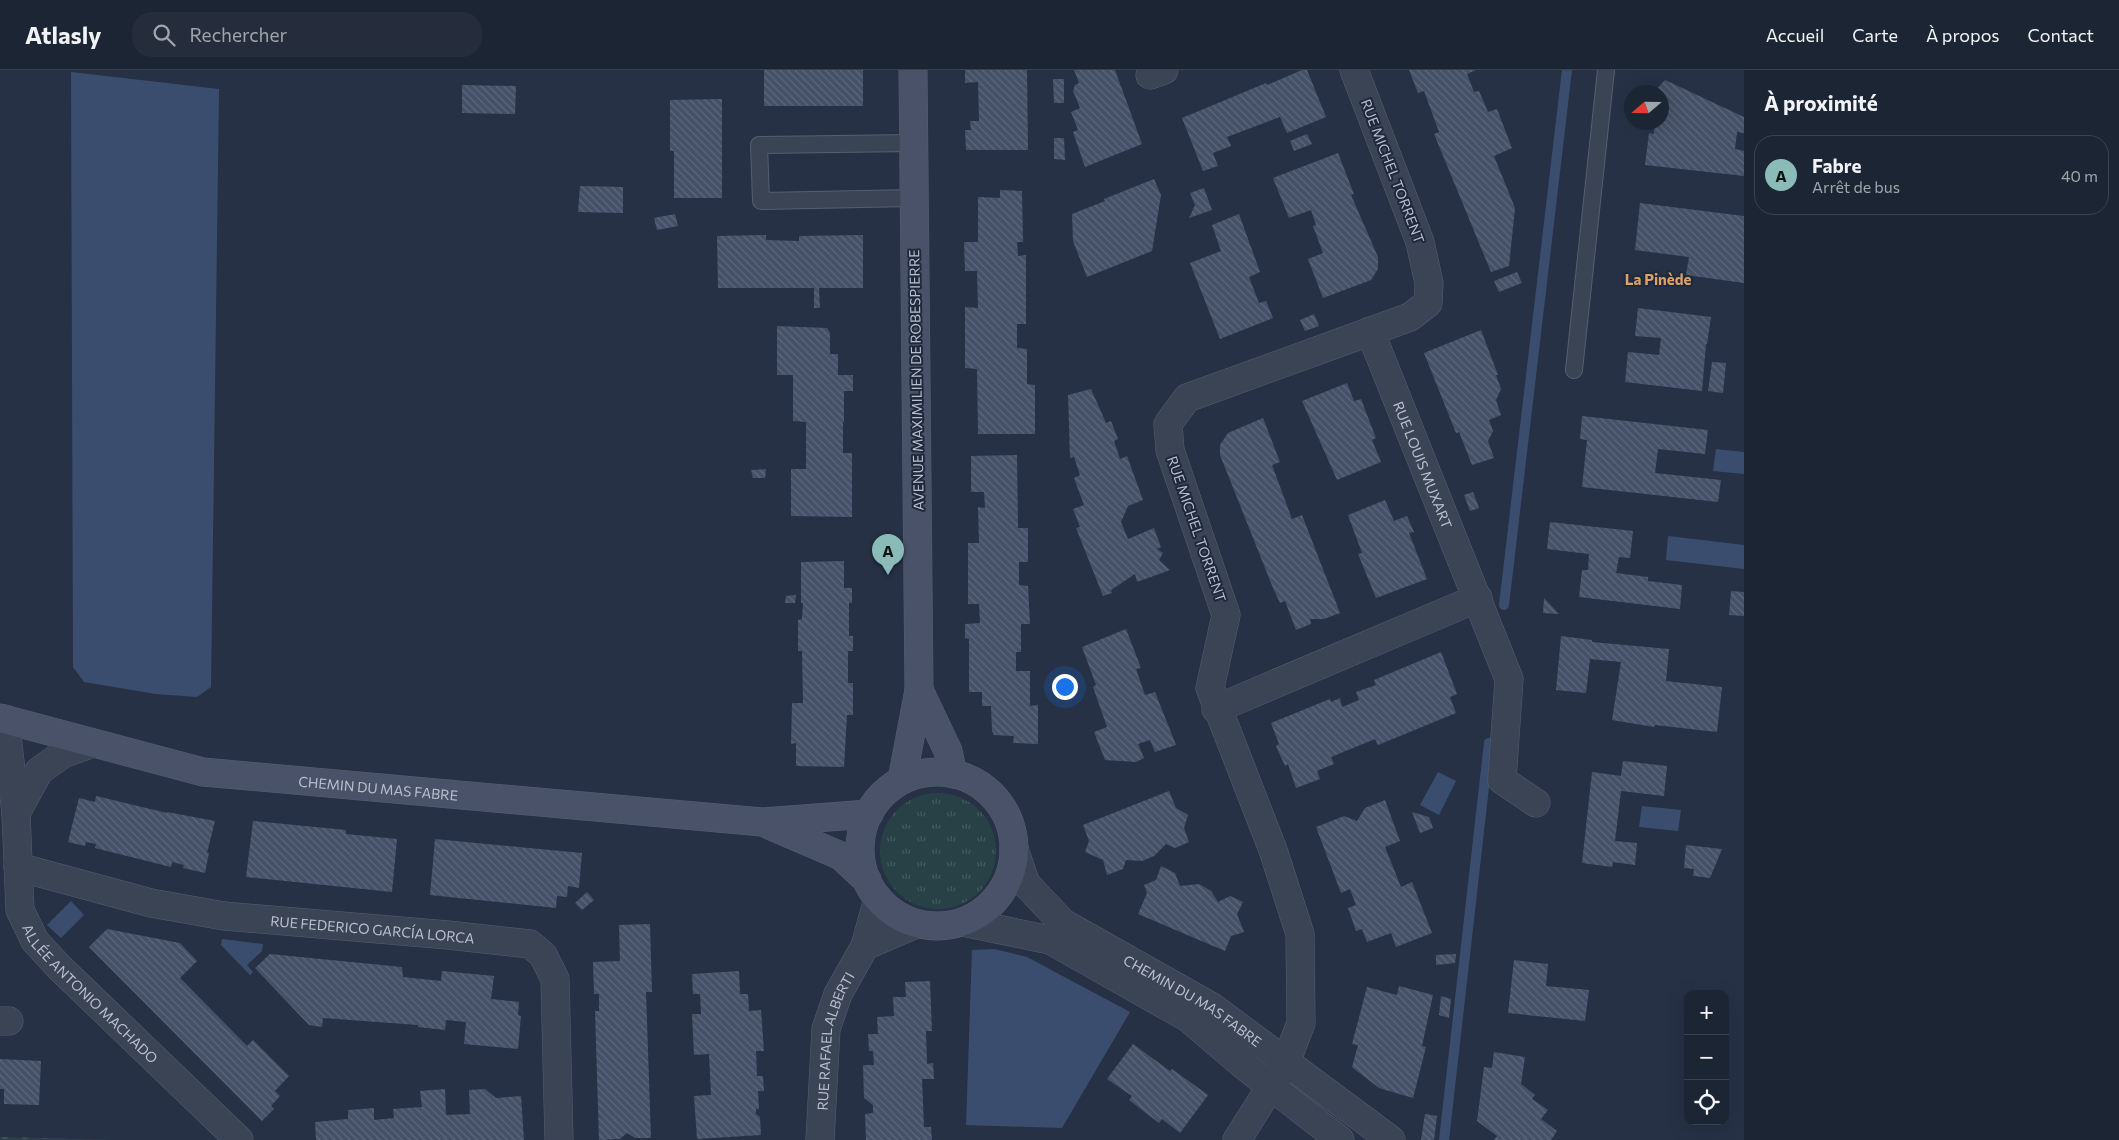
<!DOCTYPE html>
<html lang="fr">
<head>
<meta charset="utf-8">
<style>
  :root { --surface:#1c2534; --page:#252d3c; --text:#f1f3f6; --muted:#a0a5ac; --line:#3a424f; --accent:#8bbbb9 }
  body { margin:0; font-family:Commissioner,sans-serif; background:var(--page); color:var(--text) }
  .controls { position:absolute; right:15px; bottom:15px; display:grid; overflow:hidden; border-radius:10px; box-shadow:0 5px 20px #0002 }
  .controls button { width:45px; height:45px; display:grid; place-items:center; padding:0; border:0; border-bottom:1px solid var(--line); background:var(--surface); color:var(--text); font:25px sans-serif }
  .compass { position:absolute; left:1624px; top:15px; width:45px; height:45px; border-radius:50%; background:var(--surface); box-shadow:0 5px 20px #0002; rotate:250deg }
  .you { position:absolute; left:1064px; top:616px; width:18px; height:18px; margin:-12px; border:4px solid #fff; border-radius:50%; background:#1a73e8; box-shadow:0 0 0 8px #1a73e833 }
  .badge { display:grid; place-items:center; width:32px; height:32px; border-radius:50%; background:var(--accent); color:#111; font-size:16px; font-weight:700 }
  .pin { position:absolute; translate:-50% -41px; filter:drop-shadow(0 1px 2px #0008) }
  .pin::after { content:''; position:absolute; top:26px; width:18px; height:15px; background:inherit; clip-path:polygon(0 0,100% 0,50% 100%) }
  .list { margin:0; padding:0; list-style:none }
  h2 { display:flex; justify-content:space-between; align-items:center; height:65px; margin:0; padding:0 20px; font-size:21px }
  h2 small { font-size:16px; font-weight:400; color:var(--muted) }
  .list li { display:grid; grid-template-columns:32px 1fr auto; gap:15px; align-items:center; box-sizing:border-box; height:80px; margin:0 10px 10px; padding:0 10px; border:1px solid var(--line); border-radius:20px }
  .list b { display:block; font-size:19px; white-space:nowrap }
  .list p { margin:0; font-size:16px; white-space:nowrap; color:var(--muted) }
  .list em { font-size:16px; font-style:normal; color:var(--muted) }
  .icon { flex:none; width:28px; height:28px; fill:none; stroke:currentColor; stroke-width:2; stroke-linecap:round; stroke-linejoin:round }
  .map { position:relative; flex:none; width:1744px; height:1070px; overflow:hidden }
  header { display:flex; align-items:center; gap:30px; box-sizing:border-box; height:70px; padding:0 25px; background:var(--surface); border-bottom:1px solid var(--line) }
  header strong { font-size:24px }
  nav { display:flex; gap:28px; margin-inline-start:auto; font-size:18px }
  .search { width:350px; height:45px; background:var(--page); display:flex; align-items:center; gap:12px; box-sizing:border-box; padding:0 18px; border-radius:20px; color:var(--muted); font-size:19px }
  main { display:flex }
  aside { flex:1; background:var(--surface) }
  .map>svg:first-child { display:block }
  .grass { fill:url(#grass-tufts) }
  .cemetery { fill:url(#cemetery-stones) }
  .water { fill:#3b4d6f }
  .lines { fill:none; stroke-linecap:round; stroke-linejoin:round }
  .stream { stroke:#3b4d6f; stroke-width:10 }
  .building { fill:url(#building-back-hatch) }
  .lane-casing { stroke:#565f6f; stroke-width:18 }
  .street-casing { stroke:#565f6f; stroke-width:29 }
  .secondary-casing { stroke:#565f6f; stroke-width:29 }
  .lane { stroke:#3b4455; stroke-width:16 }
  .street { stroke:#3b4455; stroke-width:28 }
  .secondary { stroke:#495268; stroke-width:28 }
  .labels { text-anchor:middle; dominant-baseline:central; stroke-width:4; stroke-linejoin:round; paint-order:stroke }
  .street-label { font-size:14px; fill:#b9bfce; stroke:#1f293b }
  .neighbourhood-label { font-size:15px; font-weight:bold; fill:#dda265; stroke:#1f293b }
</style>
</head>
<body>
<header>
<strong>Atlasly</strong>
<div class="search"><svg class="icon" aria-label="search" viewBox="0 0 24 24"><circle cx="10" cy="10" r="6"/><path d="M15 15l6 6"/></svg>Rechercher</div>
<nav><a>Accueil</a><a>Carte</a><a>À propos</a><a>Contact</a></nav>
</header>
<main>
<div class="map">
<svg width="1744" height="1070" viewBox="0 0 1744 1070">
  <defs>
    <pattern id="grass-tufts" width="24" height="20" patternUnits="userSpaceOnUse" patternTransform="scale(1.25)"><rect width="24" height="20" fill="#284147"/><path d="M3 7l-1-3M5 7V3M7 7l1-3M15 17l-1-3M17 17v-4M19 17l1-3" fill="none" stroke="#455b60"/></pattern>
    <pattern id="cemetery-stones" width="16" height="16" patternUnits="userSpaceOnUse" patternTransform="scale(1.25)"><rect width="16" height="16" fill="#284147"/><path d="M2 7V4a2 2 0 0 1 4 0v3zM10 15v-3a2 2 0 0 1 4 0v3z" fill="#455b60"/></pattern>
    <pattern id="building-back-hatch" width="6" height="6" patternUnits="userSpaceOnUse" patternTransform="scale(1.25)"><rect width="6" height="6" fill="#455168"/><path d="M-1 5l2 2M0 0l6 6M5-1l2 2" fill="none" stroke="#5e687c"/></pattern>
  </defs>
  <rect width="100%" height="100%" fill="#263146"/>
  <circle class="grass" cx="938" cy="781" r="58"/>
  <polygon class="cemetery" points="0,1067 114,1070 0,1070"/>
  <g class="water">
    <polygon points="71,2 219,19 211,617 197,627 156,624 84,612 73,597"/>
    <polygon points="1716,379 1744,382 1744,404 1713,401"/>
    <polygon points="1668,466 1744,475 1744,499 1666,490"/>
    <polygon points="1438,702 1456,711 1439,745 1420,735"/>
    <polygon points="1642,736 1681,740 1678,761 1639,757"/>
    <polygon points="71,831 84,845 61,868 47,855"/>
    <polygon points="222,869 263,874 262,881 247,895 253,902 250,905 221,875"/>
    <polygon points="994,879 1027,887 1130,942 1062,1058 966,1055 972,880"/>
  </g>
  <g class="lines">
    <g class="stream">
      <polyline points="1504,535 1567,0"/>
      <polyline points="1444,1070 1489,673"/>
    </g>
  </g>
  <g class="building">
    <rect x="764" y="0" width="99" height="36"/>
    <polygon points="965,0 1027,0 1028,80 966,80 965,60 971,60 970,51 979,51 978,12 965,13"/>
    <polygon points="1074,0 1115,0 1142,74 1085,97 1073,62 1078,60 1071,42 1080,38 1073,21 1075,15 1079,13"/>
    <polygon points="1302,0 1307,0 1326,47 1287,63 1280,47 1227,67 1231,76 1213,83 1218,96 1203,101 1182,48 1266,13 1267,15"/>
    <polygon points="1409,0 1476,0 1467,4 1474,22 1479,21 1488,42 1497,39 1512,78 1494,86 1515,138 1509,196 1491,202 1434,64 1439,62 1424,21 1418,23"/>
    <polygon points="1053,9 1064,9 1064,33 1054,33"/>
    <polygon points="1665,10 1744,47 1744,63 1737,62 1735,79 1744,81 1744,106 1645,95 1649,63 1654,64 1654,57 1650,56 1650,52 1662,52 1662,22 1654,22"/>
    <polygon points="462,15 516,16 515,44 462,43"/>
    <polygon points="722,29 722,128 674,128 674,81 670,81 670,30"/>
    <polygon points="1307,64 1312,74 1294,81 1290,71"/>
    <polygon points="1054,68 1064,68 1065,90 1054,89"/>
    <polygon points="1338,83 1354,124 1351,125 1378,187 1378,199 1371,210 1323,228 1308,189 1323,183 1313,156 1316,155 1311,140 1289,148 1273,108"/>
    <polygon points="1154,109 1161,125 1152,181 1087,207 1073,171 1072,144 1105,131 1104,129"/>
    <polygon points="580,116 623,117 623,143 578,142"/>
    <polygon points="1204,118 1212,140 1189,148 1195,135 1190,123"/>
    <polygon points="1000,120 1022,121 1023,172 1017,172 1018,186 1026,185 1026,254 1017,254 1017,278 1027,279 1027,314 1035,315 1035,364 978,364 977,299 965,298 965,237 978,238 977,201 965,201 964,172 978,172 978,127 1000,128"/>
    <polygon points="1640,133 1744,146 1744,213 1686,205 1689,187 1635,180"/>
    <polygon points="675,144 678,156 657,160 654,148"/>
    <polygon points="1239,144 1260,202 1249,207 1259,233 1266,231 1273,248 1220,269 1190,193 1221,181 1212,155"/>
    <polygon points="766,165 766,170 799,171 799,166 863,165 863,218 819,218 820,238 814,238 814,218 718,218 717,166"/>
    <polygon points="1517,202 1522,213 1499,222 1494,211"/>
    <polygon points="1638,238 1711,247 1707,274 1706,274 1702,321 1625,312 1628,282 1659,285 1661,268 1635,266"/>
    <polygon points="1314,244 1319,256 1305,261 1300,250"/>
    <polygon points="777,256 827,258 830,263 830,284 838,284 838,305 853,305 853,321 844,321 844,352 843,352 843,383 852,383 852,447 791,446 791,399 806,399 806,352 793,351 793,305 777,305"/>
    <polygon points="1481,260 1498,305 1496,305 1501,319 1496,330 1501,345 1489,350 1493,361 1488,371 1494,388 1472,395 1459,362 1456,363 1424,283"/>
    <polygon points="1712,292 1726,293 1723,323 1708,321"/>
    <polygon points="1347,313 1354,331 1361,329 1376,368 1372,370 1381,392 1337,410 1302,331"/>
    <polygon points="1091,319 1106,353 1111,351 1118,369 1114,371 1120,389 1127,386 1143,430 1128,436 1121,452 1128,469 1154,458 1161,477 1157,479 1163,483 1159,490 1170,500 1137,512 1135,504 1111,520 1112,523 1103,526 1076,458 1080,457 1073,439 1084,435 1074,408 1080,405 1074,387 1070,388 1068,325"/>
    <polygon points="1582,346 1708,360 1705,384 1658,379 1655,403 1721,410 1718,432 1582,417 1587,370 1580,369"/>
    <polygon points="1263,348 1280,392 1272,395 1292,449 1302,445 1340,543 1324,549 1310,549 1311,554 1296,560 1285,531 1280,533 1273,518 1220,385 1220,375 1228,363"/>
    <polygon points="1017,385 1018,458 1028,458 1028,492 1019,492 1019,515 1028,516 1030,554 1021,554 1021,582 1016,582 1016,601 1030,601 1030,636 1038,635 1038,674 1013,673 1014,666 994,665 992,661 991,636 982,636 982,622 969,622 969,569 965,568 965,554 980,553 979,534 968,534 968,473 979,473 978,437 985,438 984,422 971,422 971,386"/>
    <polygon points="766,399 765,408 753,408 751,400"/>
    <polygon points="1473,422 1479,438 1470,441 1464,425"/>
    <polygon points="1385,430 1394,451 1407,446 1414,462 1409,463 1427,509 1376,528 1358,484 1362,483 1348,445"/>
    <polygon points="1550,452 1633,461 1630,488 1619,487 1616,503 1648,507 1648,511 1682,515 1680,539 1579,527 1582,500 1588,500 1589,484 1547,479"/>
    <polygon points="844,491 844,518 852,518 852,533 849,533 849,566 853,566 853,581 848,581 848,613 853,613 853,645 847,645 844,697 796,696 796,673 791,674 792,633 803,633 802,581 798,581 798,550 802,549 803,533 801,533 801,492"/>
    <polygon points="1731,521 1744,522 1744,546 1729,545"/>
    <polygon points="796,525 795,533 785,533 786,526"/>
    <polygon points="1544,528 1559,544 1543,543"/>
    <polygon points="1126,559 1141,598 1136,599 1145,625 1155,622 1176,675 1155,682 1150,670 1138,674 1144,688 1136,692 1105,690 1094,662 1107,657 1093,617 1096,615 1082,577"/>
    <polygon points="1561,566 1592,570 1592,572 1669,579 1666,611 1722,617 1717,662 1655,655 1654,657 1612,650 1621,592 1590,589 1586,623 1556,620"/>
    <polygon points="1441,582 1457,624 1450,627 1456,643 1378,675 1375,669 1331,687 1334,694 1317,701 1320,709 1296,718 1288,694 1285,696 1276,676 1279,674 1271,653 1330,629 1331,632 1340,628 1342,637 1359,630 1356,622 1376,615 1374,610"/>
    <polygon points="1623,691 1667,696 1664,726 1621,721 1615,771 1637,773 1635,795 1613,792 1612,797 1582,793 1592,702 1621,706"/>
    <polygon points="1169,721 1176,738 1188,745 1184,758 1189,772 1175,778 1166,774 1154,786 1142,791 1126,790 1123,799 1107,805 1103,790 1085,782 1089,771 1083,755"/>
    <polygon points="96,726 167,743 167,742 215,751 207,783 209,783 205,803 183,798 184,795 172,792 171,797 95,778 96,774 86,772 85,776 68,772 79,728 95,732"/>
    <polygon points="1385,730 1400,771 1385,777 1401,817 1412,812 1432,863 1396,877 1391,863 1367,872 1362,859 1356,861 1348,838 1356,835 1350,819 1341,823 1316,757 1344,746 1357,751 1365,738"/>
    <polygon points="1412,742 1429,747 1433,758 1420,763"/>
    <polygon points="253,751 346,760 346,764 397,769 392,822 246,807"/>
    <polygon points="435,769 582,783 579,818 568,816 567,827 557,826 556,838 430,825"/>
    <polygon points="1686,775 1722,779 1710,808 1693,806 1694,799 1684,798"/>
    <polygon points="1161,796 1175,803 1180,816 1199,814 1211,821 1218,832 1230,826 1243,832 1237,844 1244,862 1231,866 1225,881 1138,844 1147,823 1144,815 1156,810"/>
    <polygon points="587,822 594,830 582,840 575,833"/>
    <polygon points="650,854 652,922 646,922 651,1068 635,1068 627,1063 620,1069 599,1070 595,941 599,941 599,924 594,924 593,892 620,891 619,855"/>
    <polygon points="107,859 180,873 197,891 180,908 247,976 253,970 289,1006 275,1021 280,1026 271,1036 274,1039 262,1051 89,877"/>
    <polygon points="270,884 402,897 403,907 441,911 442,901 494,906 491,929 519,932 518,945 521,946 518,979 464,974 466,952 446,950 445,960 418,957 418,955 323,948 322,957 309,955 255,898"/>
    <polygon points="1456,884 1455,893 1436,895 1436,885"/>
    <polygon points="1514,890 1548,894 1546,916 1589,920 1585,951 1508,943"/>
    <polygon points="739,901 740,924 748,924 749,941 761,940 764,981 756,981 757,1006 763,1006 764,1021 758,1021 759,1039 756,1039 756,1044 760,1047 761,1065 697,1069 694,1026 711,1025 709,984 694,985 692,944 701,944 700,924 693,924 692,904"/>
    <polygon points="930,911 932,961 926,961 927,994 933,993 934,1009 922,1009 924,1057 931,1057 932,1070 866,1070 865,1044 873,1043 873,1035 864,1028 863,995 874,995 873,981 869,981 868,964 878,964 877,947 894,946 893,927 906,927 905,912"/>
    <polygon points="1399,916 1433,925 1422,976 1426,977 1413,1028 1379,1018 1352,997 1358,975 1352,974 1367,917 1397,925"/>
    <polygon points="1441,926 1451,929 1449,948 1439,945"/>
    <polygon points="1133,974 1170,1001 1172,999 1208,1025 1180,1063 1162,1049 1159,1053 1129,1030 1132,1026 1107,1009"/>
    <polygon points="1494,982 1525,987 1521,1014 1535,1025 1532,1029 1548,1040 1541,1049 1557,1061 1551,1070 1494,1070 1497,1066 1477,1051 1484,997 1492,998"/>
    <polygon points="0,989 41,991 39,1035 4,1034 4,1019 0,1019"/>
    <polygon points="445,1019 446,1045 470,1044 469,1020 485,1019 496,1028 521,1026 524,1070 316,1070 315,1052 348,1049 348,1040 374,1038 374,1050 394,1048 393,1039 422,1037 420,1021"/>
    <polygon points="1425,1044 1437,1046 1434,1070 1421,1070"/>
  </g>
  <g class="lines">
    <g class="lane-casing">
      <g id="lane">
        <polyline points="913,128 761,131 759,75 913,73"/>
        <polyline points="1574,300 1606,0"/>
      </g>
    </g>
    <g class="street-casing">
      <g id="street">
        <polyline points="1150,5 1164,0"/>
        <path id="s1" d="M 1370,261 L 1509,609 L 1502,710 L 1536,733"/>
        <polyline points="1216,639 1478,528"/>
        <path id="s2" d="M 5,649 L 16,743 L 20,840 L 35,871 L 59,897 L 239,1070"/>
        <polyline points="16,743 39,701 63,684 93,673"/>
        <path id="s3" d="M 1014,779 L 1026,814 L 1063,853 L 1212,937 L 1391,1070"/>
        <path id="s4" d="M 18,797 L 151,833 L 224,846 L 448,865 L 530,874 L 543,885 L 555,909 L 559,1070"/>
        <polyline points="963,852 1050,870 1188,948 1242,994 1340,1070"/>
        <polyline points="865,876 916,854"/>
        <polyline points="0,951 9,951"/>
        <path id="s5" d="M 820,1070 L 826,959 L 838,924 L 865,876 L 878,829"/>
        <polyline points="1237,1070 1286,992 1301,953 1300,864 1273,780 1210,618 1226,545 1170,380 1168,354 1187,328 1410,247 1428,233 1429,213 1420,172 1354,0"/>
      </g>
    </g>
    <g class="secondary-casing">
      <g id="secondary">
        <polyline points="919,620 948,681 953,704"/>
        <path id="s6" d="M 0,648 L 203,702 L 762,752 L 869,744"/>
        <circle cx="937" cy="779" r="77"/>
        <polyline points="902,710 919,620 913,0"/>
        <polyline points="767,754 841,786 867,810"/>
      </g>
    </g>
    <use href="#lane" class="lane"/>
    <use href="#street" class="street"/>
    <use href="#secondary" class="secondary"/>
  </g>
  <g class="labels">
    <g class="street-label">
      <text transform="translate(1393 101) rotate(69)">RUE MICHEL TORRENT</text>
      <text transform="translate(916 310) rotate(-91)">AVENUE MAXIMILIEN DE ROBESPIERRE</text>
      <text stroke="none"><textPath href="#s1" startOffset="144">RUE LOUIS MUXART</textPath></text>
      <text transform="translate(1197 459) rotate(71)">RUE MICHEL TORRENT</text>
      <text stroke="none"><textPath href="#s6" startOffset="386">CHEMIN DU MAS FABRE</textPath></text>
      <text stroke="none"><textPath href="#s4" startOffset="361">RUE FEDERICO GARCÍA LORCA</textPath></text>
      <text stroke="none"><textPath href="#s2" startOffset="302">ALLÉE ANTONIO MACHADO</textPath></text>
      <text stroke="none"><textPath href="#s3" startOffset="242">CHEMIN DU MAS FABRE</textPath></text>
      <text stroke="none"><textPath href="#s5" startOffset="101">RUE RAFAEL ALBERTI</textPath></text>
    </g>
    <g class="neighbourhood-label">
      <text x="1658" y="209">La Pinède</text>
    </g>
  </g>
</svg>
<div class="controls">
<button>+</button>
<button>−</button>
<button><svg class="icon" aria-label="locate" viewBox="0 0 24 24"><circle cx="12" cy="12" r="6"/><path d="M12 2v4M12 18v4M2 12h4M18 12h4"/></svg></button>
</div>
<svg class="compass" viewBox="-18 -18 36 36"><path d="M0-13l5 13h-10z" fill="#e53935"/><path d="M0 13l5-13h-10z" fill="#a0a5ac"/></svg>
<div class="you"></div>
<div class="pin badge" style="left:888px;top:505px">A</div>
</div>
<aside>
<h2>À proximité<small></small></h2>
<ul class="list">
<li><span class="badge">A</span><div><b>Fabre</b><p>Arrêt de bus</p></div><em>40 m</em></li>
</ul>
</aside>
</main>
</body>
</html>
